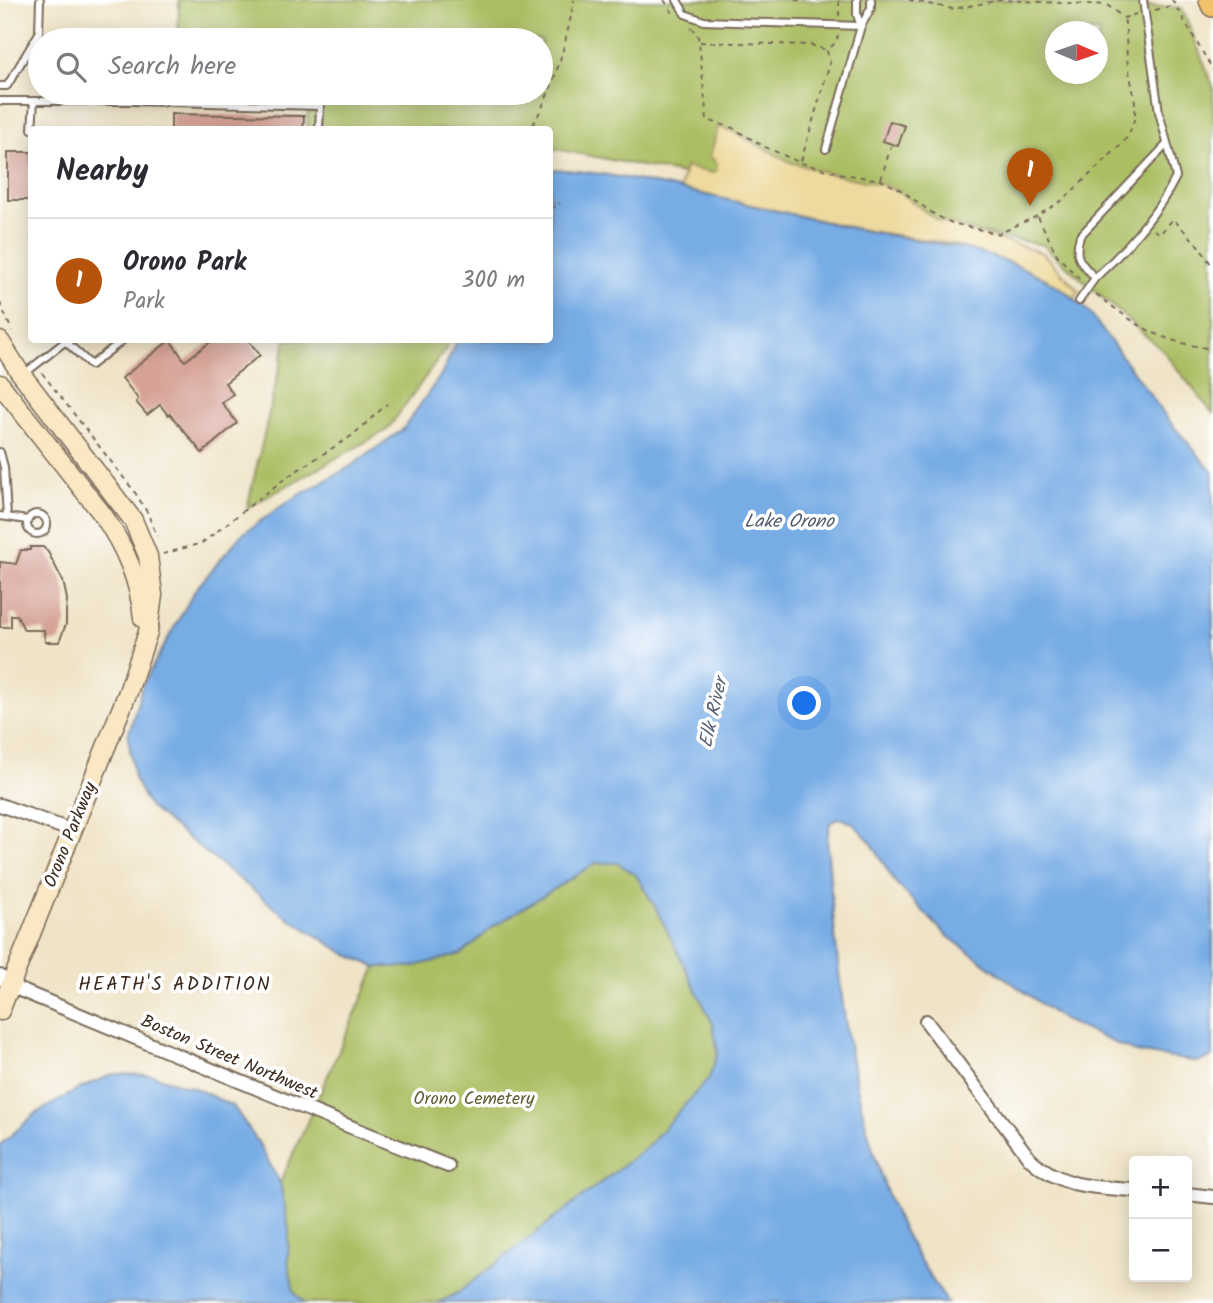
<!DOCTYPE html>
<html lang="en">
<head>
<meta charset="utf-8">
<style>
  :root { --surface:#fff; --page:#f2f2f3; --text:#2b2b33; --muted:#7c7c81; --line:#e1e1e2; --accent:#b45309 }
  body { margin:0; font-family:Kalam,sans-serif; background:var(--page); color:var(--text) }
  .controls { position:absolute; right:21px; bottom:21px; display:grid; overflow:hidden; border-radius:7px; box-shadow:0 4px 18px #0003 }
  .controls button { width:63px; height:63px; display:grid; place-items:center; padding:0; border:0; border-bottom:2px solid var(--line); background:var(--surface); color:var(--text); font:35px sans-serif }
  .compass { position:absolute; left:1045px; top:21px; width:63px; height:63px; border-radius:50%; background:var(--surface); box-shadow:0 4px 18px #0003; rotate:92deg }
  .you { position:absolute; left:805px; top:704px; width:24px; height:24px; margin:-18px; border:5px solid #fff; border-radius:50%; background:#1a73e8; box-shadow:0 0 0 10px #1a73e833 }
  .badge { display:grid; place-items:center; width:46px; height:46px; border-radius:50%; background:var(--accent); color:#fff; font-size:23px; font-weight:700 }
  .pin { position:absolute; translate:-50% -58px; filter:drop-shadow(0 2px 4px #0008) }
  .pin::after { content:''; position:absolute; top:37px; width:24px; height:21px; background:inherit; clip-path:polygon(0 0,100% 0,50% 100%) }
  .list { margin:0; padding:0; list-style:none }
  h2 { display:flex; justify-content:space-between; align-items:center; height:91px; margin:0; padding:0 28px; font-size:30px }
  h2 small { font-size:23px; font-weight:400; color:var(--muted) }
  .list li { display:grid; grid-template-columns:46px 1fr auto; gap:21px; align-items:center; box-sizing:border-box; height:126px; padding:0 28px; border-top:2px solid var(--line) }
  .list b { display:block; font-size:26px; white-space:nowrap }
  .list p { margin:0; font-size:23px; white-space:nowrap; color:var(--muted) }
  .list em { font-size:23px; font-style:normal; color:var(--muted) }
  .icon { flex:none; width:38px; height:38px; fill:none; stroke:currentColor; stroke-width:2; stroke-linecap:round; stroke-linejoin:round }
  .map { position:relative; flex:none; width:1213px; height:1303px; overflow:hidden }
  .search { position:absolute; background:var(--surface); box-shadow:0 4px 18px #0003; left:28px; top:28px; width:525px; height:77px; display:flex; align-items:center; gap:18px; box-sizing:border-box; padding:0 24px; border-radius:38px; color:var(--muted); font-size:26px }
  .panel { position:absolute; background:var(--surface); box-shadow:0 4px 18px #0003; left:28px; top:126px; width:525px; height:217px; border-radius:7px }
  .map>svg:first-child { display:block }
  .green { fill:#abbe62; stroke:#737440; stroke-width:2; fill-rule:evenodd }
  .sand { fill:#eeda9e; stroke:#94825e; stroke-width:2 }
  .water { fill:#77ace5; stroke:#596b82; stroke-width:2 }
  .building { fill:#d6a296 }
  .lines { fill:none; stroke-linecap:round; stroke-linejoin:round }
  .lane-casing { stroke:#7a6b5a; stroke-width:10 }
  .street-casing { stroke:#7a6b5a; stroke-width:16 }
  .secondary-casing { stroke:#7a6b5a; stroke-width:21 }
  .highway-casing { stroke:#7a6b5a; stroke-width:26 }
  .path { stroke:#7a6b5a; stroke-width:2; stroke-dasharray:5 5; stroke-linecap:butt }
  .lane { stroke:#fff; stroke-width:6 }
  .street { stroke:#fff; stroke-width:12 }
  .secondary { stroke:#fae7c3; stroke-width:18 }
  .highway { stroke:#f2c26a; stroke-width:23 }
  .labels { text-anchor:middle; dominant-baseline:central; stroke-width:7; stroke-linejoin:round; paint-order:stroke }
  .street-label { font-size:18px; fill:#3b2a1e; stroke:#fff }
  .park-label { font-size:18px; fill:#625e36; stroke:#fff }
  .water-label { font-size:19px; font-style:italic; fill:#535e6e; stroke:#fff }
  .neighbourhood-label { font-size:19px; letter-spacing:2px; fill:#3b2a1e; stroke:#fff }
</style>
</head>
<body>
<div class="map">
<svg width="1213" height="1303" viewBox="0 0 1213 1303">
  <rect width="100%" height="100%" fill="#fff"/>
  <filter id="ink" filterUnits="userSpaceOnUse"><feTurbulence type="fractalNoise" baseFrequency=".0143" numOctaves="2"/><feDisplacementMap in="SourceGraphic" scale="14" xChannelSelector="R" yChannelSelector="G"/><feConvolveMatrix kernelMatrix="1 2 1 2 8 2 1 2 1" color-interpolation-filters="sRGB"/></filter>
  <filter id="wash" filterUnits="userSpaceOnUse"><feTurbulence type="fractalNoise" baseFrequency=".00686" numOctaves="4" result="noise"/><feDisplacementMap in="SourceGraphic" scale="28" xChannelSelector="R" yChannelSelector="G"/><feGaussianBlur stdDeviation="1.57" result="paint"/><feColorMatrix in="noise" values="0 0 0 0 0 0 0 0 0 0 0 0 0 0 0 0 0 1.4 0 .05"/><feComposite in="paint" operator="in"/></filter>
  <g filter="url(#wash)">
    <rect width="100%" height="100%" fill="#f0e4c8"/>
    <g class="green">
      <path d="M 179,0 L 1034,0 L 1182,8 L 1213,86 L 1213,414 L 1163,351 L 1043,245 L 550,148 L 550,130 L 307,129 L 308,97 L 176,96 L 176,93 L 541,93 L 541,40 L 178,40 ZM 1056,32 L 1098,32 L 1098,74 L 1056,74 Z"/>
      <polygon points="286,340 450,340 447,347 387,430 247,508"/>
      <polygon points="596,863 618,863 636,875 655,906 713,1024 718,1054 709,1078 647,1147 458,1293 438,1303 304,1303 294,1292 288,1262 289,1230 280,1183 376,967 411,967 461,954 494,926"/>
    </g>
    <polygon class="sand" points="718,127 732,131 790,162 831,174 884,185 900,193 937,220 1043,253 1079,291 1074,298 1048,280 1014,264 951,244 863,230 680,189 685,167 713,173 716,171 717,163 710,157"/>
    <g class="water">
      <path d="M 550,169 C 601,171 651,183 702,194 C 752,205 802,217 852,228 C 907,240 960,243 1013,264 C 1041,275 1069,291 1089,312 L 1170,422 L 1213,472 L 1213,1057 L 1198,1062 L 1135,1052 L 1063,1020 L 946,935 L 894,881 L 871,842 L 853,823 L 839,818 L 830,823 L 827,839 C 836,963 847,1094 894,1211 C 907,1241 929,1276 948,1303 L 438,1303 L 458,1293 L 647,1147 L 709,1078 L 718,1053 L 713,1024 L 655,906 L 636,875 L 618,863 L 596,863 L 494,926 L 461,954 L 411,967 L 376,967 L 346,954 L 284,915 L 149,807 L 134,778 L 128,736 L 143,684 L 195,590 L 241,535 L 287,502 L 351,466 L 403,429 L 443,372 L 457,340 L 550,340 Z"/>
      <polygon points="113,1074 152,1075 197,1089 233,1106 258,1142 280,1183 289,1230 288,1262 294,1292 304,1303 0,1303 0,1145 35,1114 79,1089"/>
    </g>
    <g id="blocks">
      <g class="building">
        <polygon points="171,114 304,116 303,130 171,130"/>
        <polygon points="890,121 905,126 898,146 883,141"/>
        <rect x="8" y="152" width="24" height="48"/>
        <polygon points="170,340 185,361 213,340 248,340 260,355 225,383 233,394 222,403 237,423 202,453 170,414 168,415 160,405 147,415 136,402 138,399 122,378"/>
        <polygon points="30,547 43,547 48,552 63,581 67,599 66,612 66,624 59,642 45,642 44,630 24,630 17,615 11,615 11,627 0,627 0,562 16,564 21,550 30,550"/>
      </g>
    </g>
  </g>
  <g filter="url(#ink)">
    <use href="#blocks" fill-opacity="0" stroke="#7a6b5a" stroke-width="2"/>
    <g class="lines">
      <g class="lane-casing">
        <g id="lane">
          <polyline points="677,0 685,14 704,21 861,26"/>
          <polyline points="857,0 857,15 861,26"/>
          <path d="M 1143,0 L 1159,112 L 1176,177 C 1159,212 1124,252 1095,278 C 1081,263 1073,258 1080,236 L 1167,144"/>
          <polyline points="0,86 7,86 39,33 40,0"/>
          <polyline points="0,101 132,101 320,106 319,130"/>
          <polyline points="32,129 34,101"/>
          <polyline points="826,149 861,26 871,8 871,0"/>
          <polyline points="1079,301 1095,278"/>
          <polyline points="65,341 91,365 123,340"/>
          <polyline points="24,374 67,340"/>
          <polyline points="0,452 4,467 7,516"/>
          <circle cx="37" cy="524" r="10"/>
          <polyline points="0,516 27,520"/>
        </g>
      </g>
      <g class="street-casing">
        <g id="street">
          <polyline points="0,805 73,831"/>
          <path d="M 0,976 L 10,986 C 156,1046 301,1108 448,1166"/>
          <path d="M 926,1021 L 1030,1159 C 1062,1188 1093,1187 1134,1190"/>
          <polyline points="1187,1194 1213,1197"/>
        </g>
      </g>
      <g class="secondary-casing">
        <g id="secondary">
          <polyline points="0,341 19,371 133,520 148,556 153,595 148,632 128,692 0,1011"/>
          <path d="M 0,384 L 103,515 C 125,548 139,579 143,618"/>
        </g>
      </g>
      <g class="highway-casing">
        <polyline id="highway" points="1211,0 1213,5"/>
      </g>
      <g class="path">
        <polyline points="664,0 673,13"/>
        <polyline points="795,0 822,0"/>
        <polyline points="909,0 953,9 1001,0 1107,5 1124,18 1136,14"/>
        <polyline points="1172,0 1213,70"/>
        <polyline points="1155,10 1174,5"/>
        <polyline points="839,16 839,0"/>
        <path d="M 691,28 L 697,32 L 699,42 L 707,120 L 733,128 L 763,146 L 801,163 L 843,174 L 881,180 L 901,190 L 935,215 L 952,223 L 998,234 L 1037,216 L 1063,200 L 1123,143 C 1146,111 1130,91 1127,57 C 1126,44 1127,31 1124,18"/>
        <polyline points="700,42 811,45 826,50"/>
        <path d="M 533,125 C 555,85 566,44 574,0"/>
        <polyline points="801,161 830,63 827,51 836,42 838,36"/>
        <polyline points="881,179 891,146"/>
        <polyline points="550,209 560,203"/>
        <polyline points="1038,217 1057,255 1081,281"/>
        <polyline points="1154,230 1160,234 1173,219 1198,245 1213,267"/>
        <path d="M 1096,294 C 1139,327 1157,341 1213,349"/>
        <polyline points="0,303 12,331"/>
        <polyline points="42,373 134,491 147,512 157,536"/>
        <polyline points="163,554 202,543 287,477 353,435 387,404"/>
      </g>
      <use href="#lane" class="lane"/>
      <use href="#street" class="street"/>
      <use href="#secondary" class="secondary"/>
      <use href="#highway" class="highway"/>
    </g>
  </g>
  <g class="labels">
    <g class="street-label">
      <text transform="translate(71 835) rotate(-68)">Orono Parkway</text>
      <text transform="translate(229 1058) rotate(23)">Boston Street Northwest</text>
    </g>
    <g class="park-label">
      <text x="474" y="1099">Orono Cemetery</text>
    </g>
    <g class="water-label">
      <text x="789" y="522">Lake Orono</text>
      <text transform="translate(714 713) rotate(-77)">Elk River</text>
    </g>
    <g class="neighbourhood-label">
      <text x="175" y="985">HEATH'S ADDITION</text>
    </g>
  </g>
</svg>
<div class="controls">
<button>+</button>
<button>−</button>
</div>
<svg class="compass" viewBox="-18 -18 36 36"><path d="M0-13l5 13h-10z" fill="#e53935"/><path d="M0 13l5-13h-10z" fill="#7c7c81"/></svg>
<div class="you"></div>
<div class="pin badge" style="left:1030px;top:206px">1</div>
<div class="search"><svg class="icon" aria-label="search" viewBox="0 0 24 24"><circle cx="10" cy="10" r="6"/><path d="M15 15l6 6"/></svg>Search here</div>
<section class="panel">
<h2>Nearby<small></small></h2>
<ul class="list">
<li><span class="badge">1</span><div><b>Orono Park</b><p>Park</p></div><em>300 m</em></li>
</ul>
</section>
</div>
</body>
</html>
